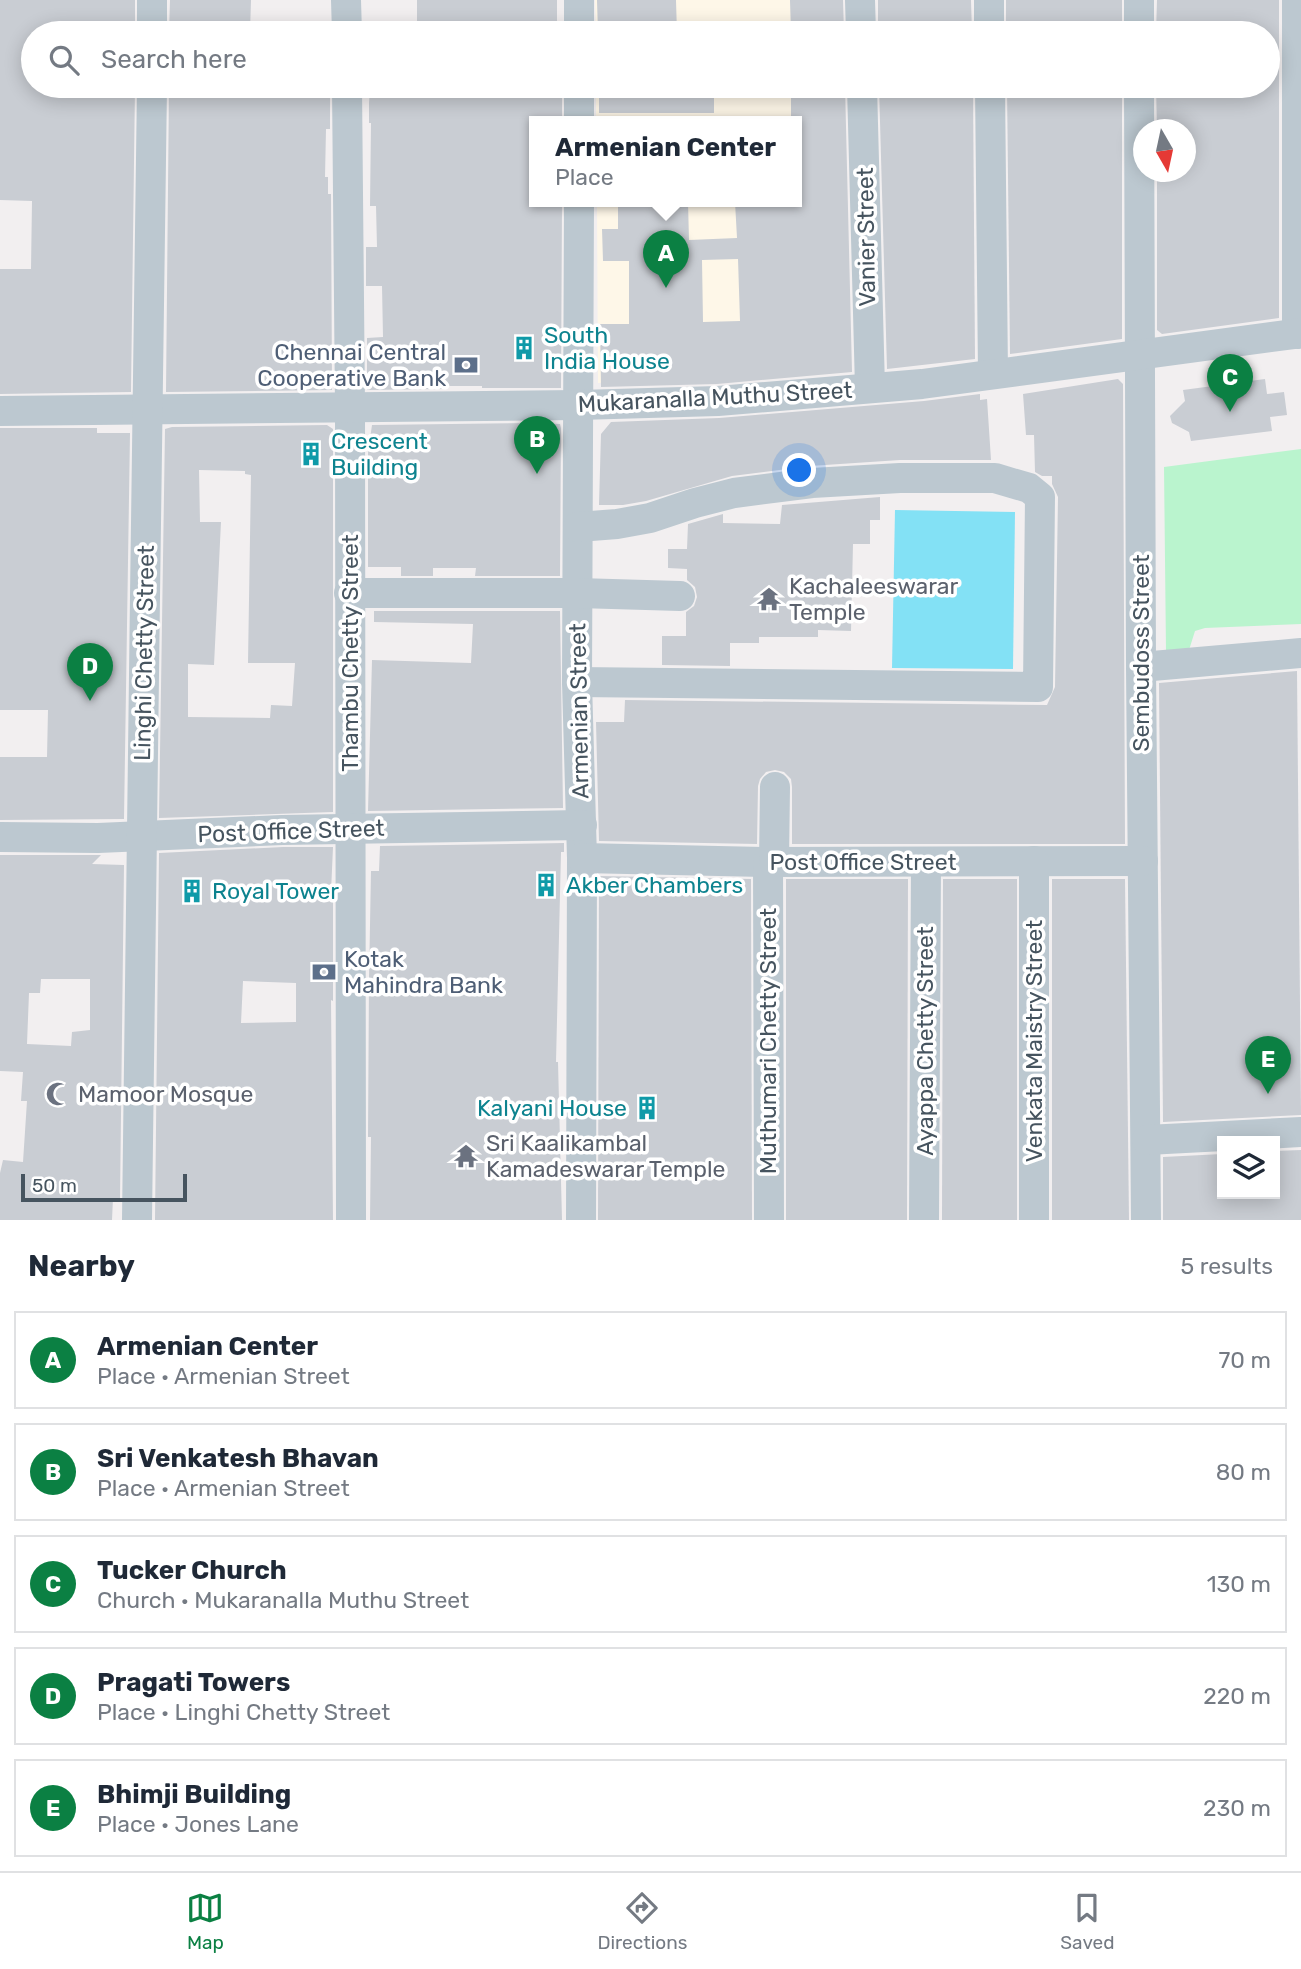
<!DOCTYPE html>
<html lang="en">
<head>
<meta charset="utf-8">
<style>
  :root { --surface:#fff; --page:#f6f6f7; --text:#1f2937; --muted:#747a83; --line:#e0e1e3; --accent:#0b8043 }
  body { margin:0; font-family:Rubik,sans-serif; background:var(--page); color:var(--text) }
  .controls { position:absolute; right:21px; bottom:21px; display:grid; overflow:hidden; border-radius:0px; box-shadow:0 4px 18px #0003 }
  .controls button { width:63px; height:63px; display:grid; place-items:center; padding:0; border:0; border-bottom:2px solid var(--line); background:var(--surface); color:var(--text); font:35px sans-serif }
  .compass { position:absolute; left:1133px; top:119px; width:63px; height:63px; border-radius:50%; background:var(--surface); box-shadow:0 4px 18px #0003; rotate:171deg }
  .scale { position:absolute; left:21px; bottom:18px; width:166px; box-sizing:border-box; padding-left:7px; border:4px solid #46545f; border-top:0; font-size:19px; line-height:24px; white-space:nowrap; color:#46545f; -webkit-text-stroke:5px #fff; paint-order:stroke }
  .you { position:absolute; left:800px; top:471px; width:24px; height:24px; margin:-18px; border:5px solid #fff; border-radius:50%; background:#1a73e8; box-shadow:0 0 0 10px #1a73e833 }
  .badge { display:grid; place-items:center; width:46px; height:46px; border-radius:50%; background:var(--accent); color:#fff; font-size:23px; font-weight:700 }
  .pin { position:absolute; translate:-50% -58px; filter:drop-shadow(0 2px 4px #0008) }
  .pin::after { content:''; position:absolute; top:37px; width:24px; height:21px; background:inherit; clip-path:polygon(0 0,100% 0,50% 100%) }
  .popup { position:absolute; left:529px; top:116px; width:273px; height:91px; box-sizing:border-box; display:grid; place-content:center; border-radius:0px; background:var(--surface); filter:drop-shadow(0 2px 5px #0005); font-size:23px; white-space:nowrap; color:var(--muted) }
  .popup b { font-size:26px; color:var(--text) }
  .popup::after { content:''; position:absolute; left:50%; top:100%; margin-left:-14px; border:14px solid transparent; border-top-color:var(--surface) }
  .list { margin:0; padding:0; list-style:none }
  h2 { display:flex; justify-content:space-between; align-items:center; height:91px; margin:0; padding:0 28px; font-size:30px }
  h2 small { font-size:23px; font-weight:400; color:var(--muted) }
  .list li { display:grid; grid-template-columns:46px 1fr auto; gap:21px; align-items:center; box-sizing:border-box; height:98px; margin:0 14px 14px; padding:0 14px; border:2px solid var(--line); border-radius:0px }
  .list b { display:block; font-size:26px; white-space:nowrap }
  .list p { margin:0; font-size:23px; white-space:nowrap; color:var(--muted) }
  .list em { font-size:23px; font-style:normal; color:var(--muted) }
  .icon { flex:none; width:38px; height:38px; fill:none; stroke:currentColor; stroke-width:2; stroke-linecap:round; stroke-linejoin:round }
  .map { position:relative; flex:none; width:1301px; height:1220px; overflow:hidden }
  .search { position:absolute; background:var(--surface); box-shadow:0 4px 18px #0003; left:21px; right:21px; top:21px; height:77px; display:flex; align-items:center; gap:18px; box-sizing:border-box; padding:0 24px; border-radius:38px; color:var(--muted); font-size:26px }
  .sheet { height:651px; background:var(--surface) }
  nav { display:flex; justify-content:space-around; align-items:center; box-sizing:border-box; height:98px; border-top:2px solid var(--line); background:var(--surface); font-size:19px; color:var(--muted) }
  nav a { display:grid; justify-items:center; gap:4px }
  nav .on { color:var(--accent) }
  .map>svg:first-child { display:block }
  .commercial { fill:#fef7e8 }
  .green { fill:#baf4ce }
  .water { fill:#83e1f5 }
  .building { fill:#c9cdd3; fill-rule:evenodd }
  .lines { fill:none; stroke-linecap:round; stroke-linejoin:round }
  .minor { stroke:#bcc8d0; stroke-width:30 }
  .labels { text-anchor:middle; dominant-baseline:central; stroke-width:7; stroke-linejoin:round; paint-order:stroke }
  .street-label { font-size:23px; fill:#46545f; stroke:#fff }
  .culture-label { font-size:23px; fill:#0d838f; stroke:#fff; text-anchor:start }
  .service-label { font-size:23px; fill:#4e5e75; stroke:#fff; text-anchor:end }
  .worship-label { font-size:23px; fill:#5b616d; stroke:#fff; text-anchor:start }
</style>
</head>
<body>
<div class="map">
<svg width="1301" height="1220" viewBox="0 0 1301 1220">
  <rect width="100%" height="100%" fill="#f2eff0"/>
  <g class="commercial">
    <polygon points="595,0 834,0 835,33 596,33"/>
    <polygon points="596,86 836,86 843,363 598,383 597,202 797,202 797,122 596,122"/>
  </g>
  <polygon class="green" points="1301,449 1301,624 1205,628 1195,631 1189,650 1166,651 1164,467"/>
  <polygon class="water" points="895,510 1015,512 1013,669 892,668"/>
  <g class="building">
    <polygon points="0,0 135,0 135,33 33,33 33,86 135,86 131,392 0,394 0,269 31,269 32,201 0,200"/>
    <polygon points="170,0 251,0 250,33 169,33"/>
    <rect x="417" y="0" width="140" height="33"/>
    <polygon points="597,0 676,0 677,33 598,33"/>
    <polygon points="790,0 843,0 844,33 791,33"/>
    <polygon points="878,0 971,0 972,33 878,33"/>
    <rect x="1006" y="0" width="116" height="33"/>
    <polygon points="1157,0 1279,0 1279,318 1162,334 1157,330 1157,172 1186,172 1186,130 1157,130 1156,86 1268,86 1268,33 1156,33"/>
    <polygon points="169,86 330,86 330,129 326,129 325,177 328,177 328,194 331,194 332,390 166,392"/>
    <polygon points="377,86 562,86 562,122 535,122 535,202 562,202 561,388 482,388 482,386 442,386 442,389 367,390 367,338 383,337 382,286 366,286 366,247 377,247 376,206 370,206 371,123 369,123 369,103 370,88"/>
    <rect x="599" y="86" width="115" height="27"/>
    <path d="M 791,86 L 845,86 L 852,372 L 717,384 L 601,387 L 600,324 L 629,324 L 629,261 L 603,261 L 602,229 L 618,229 L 618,202 L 688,202 L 689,240 L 737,238 L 735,202 L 797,202 L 797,122 L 791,122 ZM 738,259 L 740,321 L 703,322 L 702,260 Z"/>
    <polygon points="879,86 973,86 975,359 887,369"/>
    <polygon points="1007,86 1122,86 1122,339 1010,354"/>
    <polygon points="1118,379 1123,384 1125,844 792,844 792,787 791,779 784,772 775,770 766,772 760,779 758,786 757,844 599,841 596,722 624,722 625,700 1047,705 1055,687 1058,497 1052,484 1052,476 1042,476 1035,472 1034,435 1026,435 1023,394"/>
    <polygon points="1265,379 1267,394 1284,392 1287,415 1270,417 1272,431 1191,441 1189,432 1172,423 1170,416 1185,401 1183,390"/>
    <polygon points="980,394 980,400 987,399 991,460 900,460 810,466 732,476 646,501 623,505 599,505 601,434 611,422 719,418 924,401"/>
    <polygon points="534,423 560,424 561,428 560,576 475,576 476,568 433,568 433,576 401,576 401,567 368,567 368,453 372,425"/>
    <path d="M 327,425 L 333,429 L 333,812 L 159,818 L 165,429 L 172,427 ZM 199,470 L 245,471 L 245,474 L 251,475 L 248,663 L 295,663 L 292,706 L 271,705 L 270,718 L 188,717 L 188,664 L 214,665 L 221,522 L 200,522 Z"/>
    <polygon points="0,428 97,428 97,433 130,433 124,819 0,820 0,757 47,757 48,710 0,710"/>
    <polygon points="880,497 880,520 870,520 870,544 853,544 851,631 818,630 818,637 759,637 759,643 730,643 730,666 662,665 662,636 686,636 686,612 694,606 697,597 695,587 687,580 687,569 668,568 668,549 687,549 688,524 723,514 723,523 780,524 782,505"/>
    <polygon points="374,611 560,611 563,808 368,811 372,660 471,663 473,624 374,622"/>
    <polygon points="1297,671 1301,1115 1163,1122 1159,683"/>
    <polygon points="564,843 564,852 561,852 556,1062 558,1062 562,1220 370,1220 371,1137 368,1137 369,979 371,871 379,871 380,846"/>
    <path d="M 283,847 L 333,847 L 331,892 L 333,892 L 333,1001 L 331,1000 L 333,1220 L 155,1220 L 159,853 ZM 243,981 L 296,983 L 296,1022 L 241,1023 Z"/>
    <path d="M 0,855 L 101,855 L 92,864 L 124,865 L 120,1199 L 113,1198 L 112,1220 L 0,1220 L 0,1173 L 3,1160 L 23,1162 L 27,1101 L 21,1101 L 23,1072 L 0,1071 ZM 41,979 L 90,979 L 90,1030 L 72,1032 L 71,1046 L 27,1044 L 29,993 L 40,993 Z"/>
    <polygon points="599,876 751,879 752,1220 598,1220"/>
    <polygon points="786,879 908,879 907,1220 786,1220"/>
    <polygon points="943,879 1017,879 1017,1220 942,1220"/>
    <polygon points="1052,879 1125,879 1129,1220 1052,1220"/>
    <polygon points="1301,1150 1301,1220 1163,1220 1163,1157 1222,1154 1222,1194 1275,1194 1275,1151"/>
  </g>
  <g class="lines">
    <g class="minor">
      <polyline points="346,0 347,33"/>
      <polyline points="860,0 861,33"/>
      <polyline points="989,0 989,33"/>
      <polyline points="1139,0 1139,33"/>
      <polyline points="1297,0 1297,334"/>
      <polyline points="152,33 152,0"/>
      <polyline points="579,33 579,0"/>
      <polyline points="347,86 350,407 351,1220"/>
      <polyline points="862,86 870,388"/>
      <polyline points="990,86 993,374"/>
      <polyline points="1139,86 1141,667 1146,1220"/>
      <polyline points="579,122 579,86"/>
      <polyline points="579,202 577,682 582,858 581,1220"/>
      <polyline points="0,411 579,405 718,401 922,384 1301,333"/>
      <polyline points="349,593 578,593 680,596"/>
      <polyline points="1141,667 1301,653"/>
      <polyline points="577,682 1038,687 1040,497 1029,488 995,478 900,478 812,483 734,493 695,503 650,518 617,524 578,527"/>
      <polyline points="0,837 98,838 282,830 582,825"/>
      <polyline points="582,858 768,862 1143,861"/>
      <polyline points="1034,861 1034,1220"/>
      <polyline points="768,862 769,1220"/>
      <polyline points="774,862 775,787"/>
      <polyline points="1147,1140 1301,1132"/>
      <path d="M 137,1220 C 140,842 148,464 152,86"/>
      <polyline points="924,1220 926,862"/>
    </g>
  </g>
  <defs>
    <g id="building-bare" transform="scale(1.89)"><path d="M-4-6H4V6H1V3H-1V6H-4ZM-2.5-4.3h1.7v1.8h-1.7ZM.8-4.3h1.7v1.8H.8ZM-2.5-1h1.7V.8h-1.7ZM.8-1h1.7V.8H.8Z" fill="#0f9aa8" stroke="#fff" stroke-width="2.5" paint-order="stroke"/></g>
    <g id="bank-bare" transform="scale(1.89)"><path d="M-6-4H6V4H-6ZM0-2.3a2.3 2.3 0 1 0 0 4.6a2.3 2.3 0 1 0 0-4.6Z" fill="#5c6f8a" stroke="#fff" stroke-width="2.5" paint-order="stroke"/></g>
    <g id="temple-bare" transform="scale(1.89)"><path d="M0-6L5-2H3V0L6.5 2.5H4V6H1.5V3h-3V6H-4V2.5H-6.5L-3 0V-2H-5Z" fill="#6b7280" stroke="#fff" stroke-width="2.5" paint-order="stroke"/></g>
    <g id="mosque-bare" transform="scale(1.89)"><path d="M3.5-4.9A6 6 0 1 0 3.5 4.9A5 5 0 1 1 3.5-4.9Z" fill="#6b7280" stroke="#fff" stroke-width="2.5" paint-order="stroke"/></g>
  </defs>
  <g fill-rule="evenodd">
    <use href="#building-bare" x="524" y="348"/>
    <use href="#bank-bare" x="466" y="365"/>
    <use href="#building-bare" x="311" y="454"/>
    <use href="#temple-bare" x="769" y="599"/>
    <use href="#building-bare" x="546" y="885"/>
    <use href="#building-bare" x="192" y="891"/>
    <use href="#bank-bare" x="324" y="972"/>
    <use href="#mosque-bare" x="58" y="1094"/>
    <use href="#building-bare" x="647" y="1108"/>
    <use href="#temple-bare" x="466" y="1156"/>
  </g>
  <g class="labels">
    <g class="street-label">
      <text transform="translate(866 237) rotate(-91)">Vanier Street</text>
      <text transform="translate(715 397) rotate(-3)">Mukaranalla Muthu Street</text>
      <text transform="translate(144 653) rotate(-89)">Linghi Chetty Street</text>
      <text transform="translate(350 653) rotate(-90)">Thambu Chetty Street</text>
      <text transform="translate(1141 653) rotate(-90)">Sembudoss Street</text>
      <text transform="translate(579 711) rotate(-91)">Armenian Street</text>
      <text transform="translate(291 831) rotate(-2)">Post Office Street</text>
      <text x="863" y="862">Post Office Street</text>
      <text transform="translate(768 1041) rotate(-90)">Muthumari Chetty Street</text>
      <text transform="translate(925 1041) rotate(-90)">Ayappa Chetty Street</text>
      <text transform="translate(1034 1041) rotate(-90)">Venkata Maistry Street</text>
    </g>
    <g class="culture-label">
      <text x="544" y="335">South<tspan x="544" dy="26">India House</tspan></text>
      <text x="331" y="441">Crescent<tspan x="331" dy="26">Building</tspan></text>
      <text x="566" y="885">Akber Chambers</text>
      <text x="212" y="891">Royal Tower</text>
      <text x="627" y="1108" text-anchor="end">Kalyani House</text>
    </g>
    <g class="service-label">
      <text x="446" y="352">Chennai Central<tspan x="446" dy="26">Cooperative Bank</tspan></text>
      <text x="344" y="959" text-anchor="start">Kotak<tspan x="344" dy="26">Mahindra Bank</tspan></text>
    </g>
    <g class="worship-label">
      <text x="789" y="586">Kachaleeswarar<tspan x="789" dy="26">Temple</tspan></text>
      <text x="78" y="1094">Mamoor Mosque</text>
      <text x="486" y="1143">Sri Kaalikambal<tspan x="486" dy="26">Kamadeswarar Temple</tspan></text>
    </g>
  </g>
</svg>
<div class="controls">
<button><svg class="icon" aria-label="layers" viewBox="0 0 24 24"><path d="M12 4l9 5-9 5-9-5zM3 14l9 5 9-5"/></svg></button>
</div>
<svg class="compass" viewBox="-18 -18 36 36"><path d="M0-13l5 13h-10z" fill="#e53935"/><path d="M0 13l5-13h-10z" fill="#747a83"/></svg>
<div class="scale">50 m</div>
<div class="you"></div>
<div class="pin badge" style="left:666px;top:288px">A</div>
<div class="popup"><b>Armenian Center</b>Place</div>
<div class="pin badge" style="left:537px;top:474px">B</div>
<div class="pin badge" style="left:1230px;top:412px">C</div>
<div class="pin badge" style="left:90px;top:701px">D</div>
<div class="pin badge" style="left:1268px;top:1094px">E</div>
<div class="search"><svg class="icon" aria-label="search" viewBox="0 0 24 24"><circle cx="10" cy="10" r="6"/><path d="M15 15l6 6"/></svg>Search here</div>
</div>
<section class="sheet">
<h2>Nearby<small>5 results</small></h2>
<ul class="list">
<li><span class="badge">A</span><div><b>Armenian Center</b><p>Place · Armenian Street</p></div><em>70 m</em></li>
<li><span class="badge">B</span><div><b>Sri Venkatesh Bhavan</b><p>Place · Armenian Street</p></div><em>80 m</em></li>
<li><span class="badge">C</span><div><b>Tucker Church</b><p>Church · Mukaranalla Muthu Street</p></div><em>130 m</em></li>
<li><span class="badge">D</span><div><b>Pragati Towers</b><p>Place · Linghi Chetty Street</p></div><em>220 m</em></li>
<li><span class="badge">E</span><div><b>Bhimji Building</b><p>Place · Jones Lane</p></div><em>230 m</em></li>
</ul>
</section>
<nav>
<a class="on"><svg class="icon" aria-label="map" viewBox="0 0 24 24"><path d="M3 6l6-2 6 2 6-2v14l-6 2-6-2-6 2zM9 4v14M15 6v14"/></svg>Map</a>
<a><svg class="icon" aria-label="directions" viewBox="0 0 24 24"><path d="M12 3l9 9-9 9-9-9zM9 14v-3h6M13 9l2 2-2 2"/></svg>Directions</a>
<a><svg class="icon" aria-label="saved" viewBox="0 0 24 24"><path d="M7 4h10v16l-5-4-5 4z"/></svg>Saved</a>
</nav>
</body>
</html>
